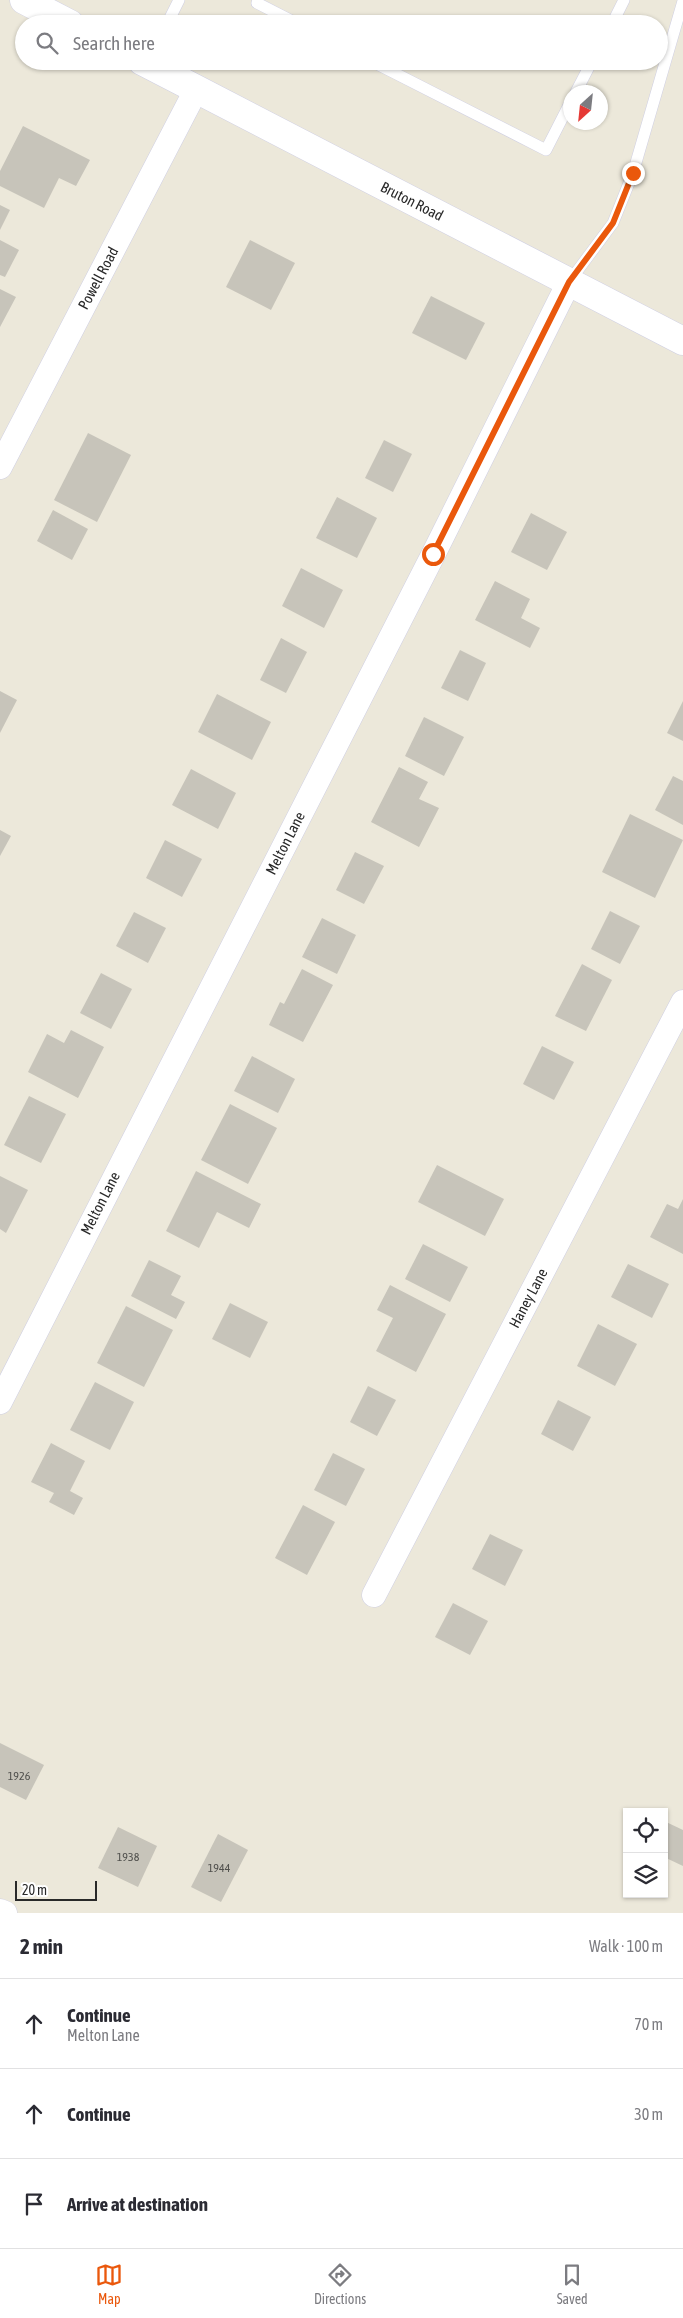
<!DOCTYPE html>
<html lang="en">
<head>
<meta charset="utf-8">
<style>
  :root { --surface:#fff; --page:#f2f2f3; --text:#2b2b33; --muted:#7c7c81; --line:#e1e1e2; --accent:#ea580c }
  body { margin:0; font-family:"Asap Condensed",sans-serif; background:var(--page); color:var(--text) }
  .controls { position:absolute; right:15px; bottom:15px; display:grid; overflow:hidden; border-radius:0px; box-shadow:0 1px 4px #0004 }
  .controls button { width:45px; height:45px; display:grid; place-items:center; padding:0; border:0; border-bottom:1px solid var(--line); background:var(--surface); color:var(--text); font:25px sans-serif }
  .compass { position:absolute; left:563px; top:85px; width:45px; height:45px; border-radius:50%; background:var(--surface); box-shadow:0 1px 4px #0004; rotate:207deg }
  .scale { position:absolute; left:15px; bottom:12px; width:82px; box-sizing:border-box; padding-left:5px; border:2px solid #292929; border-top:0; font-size:14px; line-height:18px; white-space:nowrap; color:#292929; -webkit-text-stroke:4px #fff; paint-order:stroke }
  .stop { position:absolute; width:15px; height:15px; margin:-11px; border:4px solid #ea580c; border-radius:50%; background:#fff }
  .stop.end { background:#ea580c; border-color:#fff; box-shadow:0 1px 5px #0008 }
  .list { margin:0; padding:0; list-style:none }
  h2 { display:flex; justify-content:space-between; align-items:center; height:65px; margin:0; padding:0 20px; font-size:21px }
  h2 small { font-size:16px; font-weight:400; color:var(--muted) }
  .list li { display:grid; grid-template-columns:32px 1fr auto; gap:15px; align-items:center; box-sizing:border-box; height:90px; padding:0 20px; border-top:1px solid var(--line) }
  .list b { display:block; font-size:19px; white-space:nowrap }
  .list p { margin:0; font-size:16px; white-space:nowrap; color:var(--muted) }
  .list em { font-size:16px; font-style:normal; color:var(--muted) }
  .icon { flex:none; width:28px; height:28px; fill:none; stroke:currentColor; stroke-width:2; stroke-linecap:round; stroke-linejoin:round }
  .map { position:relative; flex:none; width:683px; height:1913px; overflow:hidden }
  .search { position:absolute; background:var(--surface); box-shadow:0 1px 4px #0004; left:15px; right:15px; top:15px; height:55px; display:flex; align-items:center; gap:12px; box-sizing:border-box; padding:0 18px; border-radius:28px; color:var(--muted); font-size:19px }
  .sheet { height:335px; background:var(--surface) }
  nav { display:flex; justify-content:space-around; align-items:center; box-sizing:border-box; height:70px; border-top:1px solid var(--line); background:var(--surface); font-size:14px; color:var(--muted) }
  nav a { display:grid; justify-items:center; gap:2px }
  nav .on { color:var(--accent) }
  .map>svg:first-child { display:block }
  .building { fill:#c7c4ba }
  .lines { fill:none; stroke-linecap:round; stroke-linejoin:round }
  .service-casing { stroke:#cfcfe3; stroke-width:12 }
  .minor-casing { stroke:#cfcfe3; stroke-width:25 }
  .secondary-casing { stroke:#cfcfe3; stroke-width:29 }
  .service { stroke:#fff; stroke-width:11 }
  .minor { stroke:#fff; stroke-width:24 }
  .secondary { stroke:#fff; stroke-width:28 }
  .route { stroke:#ea580c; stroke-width:6 }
  .labels { text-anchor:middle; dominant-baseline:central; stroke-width:4.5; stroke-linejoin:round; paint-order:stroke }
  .number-label { font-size:12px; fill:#50504d }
  .street-label { font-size:15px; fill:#292929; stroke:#fff }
</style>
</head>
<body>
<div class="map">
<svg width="683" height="1913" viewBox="0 0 683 1913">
  <rect width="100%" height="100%" fill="#ece8da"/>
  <g class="building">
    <polygon points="23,126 90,160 76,186 59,178 44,208 0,186 0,171"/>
    <polygon points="0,205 10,210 0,230"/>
    <polygon points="0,240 19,250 5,277 0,275"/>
    <polygon points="250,240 295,263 271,310 226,287"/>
    <polygon points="0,289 16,297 0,327"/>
    <polygon points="431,296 485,323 466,360 412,333"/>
    <polygon points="88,433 131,455 97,522 54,500"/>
    <polygon points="384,440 412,454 393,492 365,478"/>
    <polygon points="337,497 377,518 357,558 316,538"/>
    <polygon points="53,510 88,529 72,560 37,541"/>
    <polygon points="531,513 567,532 547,570 511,552"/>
    <polygon points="301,568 343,590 324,628 282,606"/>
    <polygon points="495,581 530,599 521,618 540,628 530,648 475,620"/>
    <polygon points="281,638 307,652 286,693 260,680"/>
    <polygon points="460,650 486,663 468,701 441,688"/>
    <polygon points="0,691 17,700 0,733"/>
    <polygon points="217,694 271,722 252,760 198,732"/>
    <polygon points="683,701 683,741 667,733"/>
    <polygon points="424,717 464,737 444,776 405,756"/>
    <polygon points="399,767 428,782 419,799 439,808 419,847 371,822"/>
    <polygon points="191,769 236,793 218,829 172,805"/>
    <polygon points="673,776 683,781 683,825 655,810"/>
    <polygon points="630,814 683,840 655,898 602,872"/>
    <polygon points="0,830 11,836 0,856"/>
    <polygon points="165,840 202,859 182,897 146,878"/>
    <polygon points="355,852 384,866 364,904 336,890"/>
    <polygon points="610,911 640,926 620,964 591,949"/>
    <polygon points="134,912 166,928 148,963 116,946"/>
    <polygon points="322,918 356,935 337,974 302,957"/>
    <polygon points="582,964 612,980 586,1031 555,1016"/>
    <polygon points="302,969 333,985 303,1042 269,1025 280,1002 284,1004"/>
    <polygon points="101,973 132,989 111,1029 80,1013"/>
    <polygon points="71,1030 104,1047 78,1098 28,1072 47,1034 64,1043"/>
    <polygon points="542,1046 574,1062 554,1100 523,1084"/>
    <polygon points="252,1056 295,1079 278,1113 234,1091"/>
    <polygon points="29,1096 66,1114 41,1163 4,1145"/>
    <polygon points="230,1104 277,1128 248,1184 201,1160"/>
    <polygon points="437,1165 504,1199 485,1236 418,1202"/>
    <polygon points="196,1171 261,1204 249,1228 217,1212 199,1248 166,1231"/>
    <polygon points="0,1176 28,1190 6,1233 0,1229"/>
    <polygon points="683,1199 683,1254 650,1237 667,1204 678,1209"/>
    <polygon points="423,1244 468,1267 450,1302 405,1279"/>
    <polygon points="149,1260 181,1276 171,1295 185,1302 176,1319 131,1296"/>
    <polygon points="628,1264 669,1284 652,1318 611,1297"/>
    <polygon points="390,1285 446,1314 416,1372 376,1351 393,1318 377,1310"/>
    <polygon points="230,1303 268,1322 250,1358 212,1339"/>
    <polygon points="126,1306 173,1330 144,1387 97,1363"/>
    <polygon points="598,1324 637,1344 615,1386 577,1366"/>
    <polygon points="95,1382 134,1402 110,1450 70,1430"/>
    <polygon points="368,1386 396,1400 377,1436 350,1422"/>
    <polygon points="558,1400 591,1417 573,1451 541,1434"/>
    <polygon points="51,1443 85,1461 70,1491 83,1498 74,1515 49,1502 54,1493 31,1482"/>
    <polygon points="333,1453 365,1469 346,1506 314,1490"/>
    <polygon points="303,1505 335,1522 307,1575 275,1558"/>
    <polygon points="490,1534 523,1550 505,1586 472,1569"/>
    <polygon points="453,1603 488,1621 470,1655 435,1637"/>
    <polygon points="0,1743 44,1765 26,1800 0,1787"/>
    <polygon points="664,1821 683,1830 683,1866 664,1857"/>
    <polygon points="118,1827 157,1846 138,1887 98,1868"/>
    <polygon points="218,1834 248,1850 221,1902 191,1887"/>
  </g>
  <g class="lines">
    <g class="service-casing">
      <g id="service">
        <polyline points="258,0 257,3 298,24"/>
        <polyline points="167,24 179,0"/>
        <polyline points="612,24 624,0"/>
        <polyline points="371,61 546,150 570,103"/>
        <polyline points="576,92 592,61"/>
        <polyline points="569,282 613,223 633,173 683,1"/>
      </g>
    </g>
    <g class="minor-casing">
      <g id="minor">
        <polyline points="0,467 196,90"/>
        <polyline points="0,1402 433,555 569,282"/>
        <polyline points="374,1595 683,1002"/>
        <polyline points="0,1911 5,1913"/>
      </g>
    </g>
    <g class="secondary-casing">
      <g id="secondary">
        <polyline points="24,0 70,24"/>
        <polyline points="142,61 683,341"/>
      </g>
    </g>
    <use href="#service" class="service"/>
    <use href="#minor" class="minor"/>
    <use href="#secondary" class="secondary"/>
  </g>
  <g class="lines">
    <polyline class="route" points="433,554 569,282 613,223 633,173"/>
  </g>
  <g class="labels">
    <g class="number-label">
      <text x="19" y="1776">1926</text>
      <text x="128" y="1857">1938</text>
      <text x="219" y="1868">1944</text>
    </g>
    <g class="street-label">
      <text transform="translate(412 201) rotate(27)">Bruton Road</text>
      <text transform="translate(98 278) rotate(-62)">Powell Road</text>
      <text transform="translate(285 843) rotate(-63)">Melton Lane</text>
      <text transform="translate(100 1203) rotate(-63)">Melton Lane</text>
      <text transform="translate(528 1298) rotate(-62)">Haney Lane</text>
    </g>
  </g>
</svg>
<div class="controls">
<button><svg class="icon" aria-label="locate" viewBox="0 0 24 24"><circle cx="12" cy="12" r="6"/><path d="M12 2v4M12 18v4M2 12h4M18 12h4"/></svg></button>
<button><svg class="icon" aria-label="layers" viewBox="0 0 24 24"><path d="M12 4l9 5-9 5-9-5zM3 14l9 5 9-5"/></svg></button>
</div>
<svg class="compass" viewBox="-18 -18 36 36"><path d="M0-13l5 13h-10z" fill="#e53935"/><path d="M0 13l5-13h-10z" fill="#7c7c81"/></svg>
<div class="scale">20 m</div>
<div class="stop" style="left:433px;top:554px"></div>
<div class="stop end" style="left:633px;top:173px"></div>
<div class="search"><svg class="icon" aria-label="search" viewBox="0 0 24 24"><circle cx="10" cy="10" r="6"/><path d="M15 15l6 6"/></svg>Search here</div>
</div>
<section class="sheet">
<h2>2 min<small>Walk · 100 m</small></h2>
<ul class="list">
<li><svg class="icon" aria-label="ahead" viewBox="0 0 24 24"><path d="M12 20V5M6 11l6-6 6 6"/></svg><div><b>Continue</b><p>Melton Lane</p></div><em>70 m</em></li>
<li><svg class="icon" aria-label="ahead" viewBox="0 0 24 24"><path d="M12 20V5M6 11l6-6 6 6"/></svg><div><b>Continue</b></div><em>30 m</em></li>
<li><svg class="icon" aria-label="arrive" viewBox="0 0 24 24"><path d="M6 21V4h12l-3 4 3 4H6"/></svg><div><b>Arrive at destination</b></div></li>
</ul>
</section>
<nav>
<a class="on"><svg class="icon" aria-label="map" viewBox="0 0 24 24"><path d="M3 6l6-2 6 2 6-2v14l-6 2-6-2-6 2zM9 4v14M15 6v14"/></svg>Map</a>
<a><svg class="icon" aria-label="directions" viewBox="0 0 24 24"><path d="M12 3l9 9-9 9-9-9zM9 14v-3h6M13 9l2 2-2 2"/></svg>Directions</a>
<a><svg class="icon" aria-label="saved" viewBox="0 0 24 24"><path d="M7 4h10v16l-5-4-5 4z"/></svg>Saved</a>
</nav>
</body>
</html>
